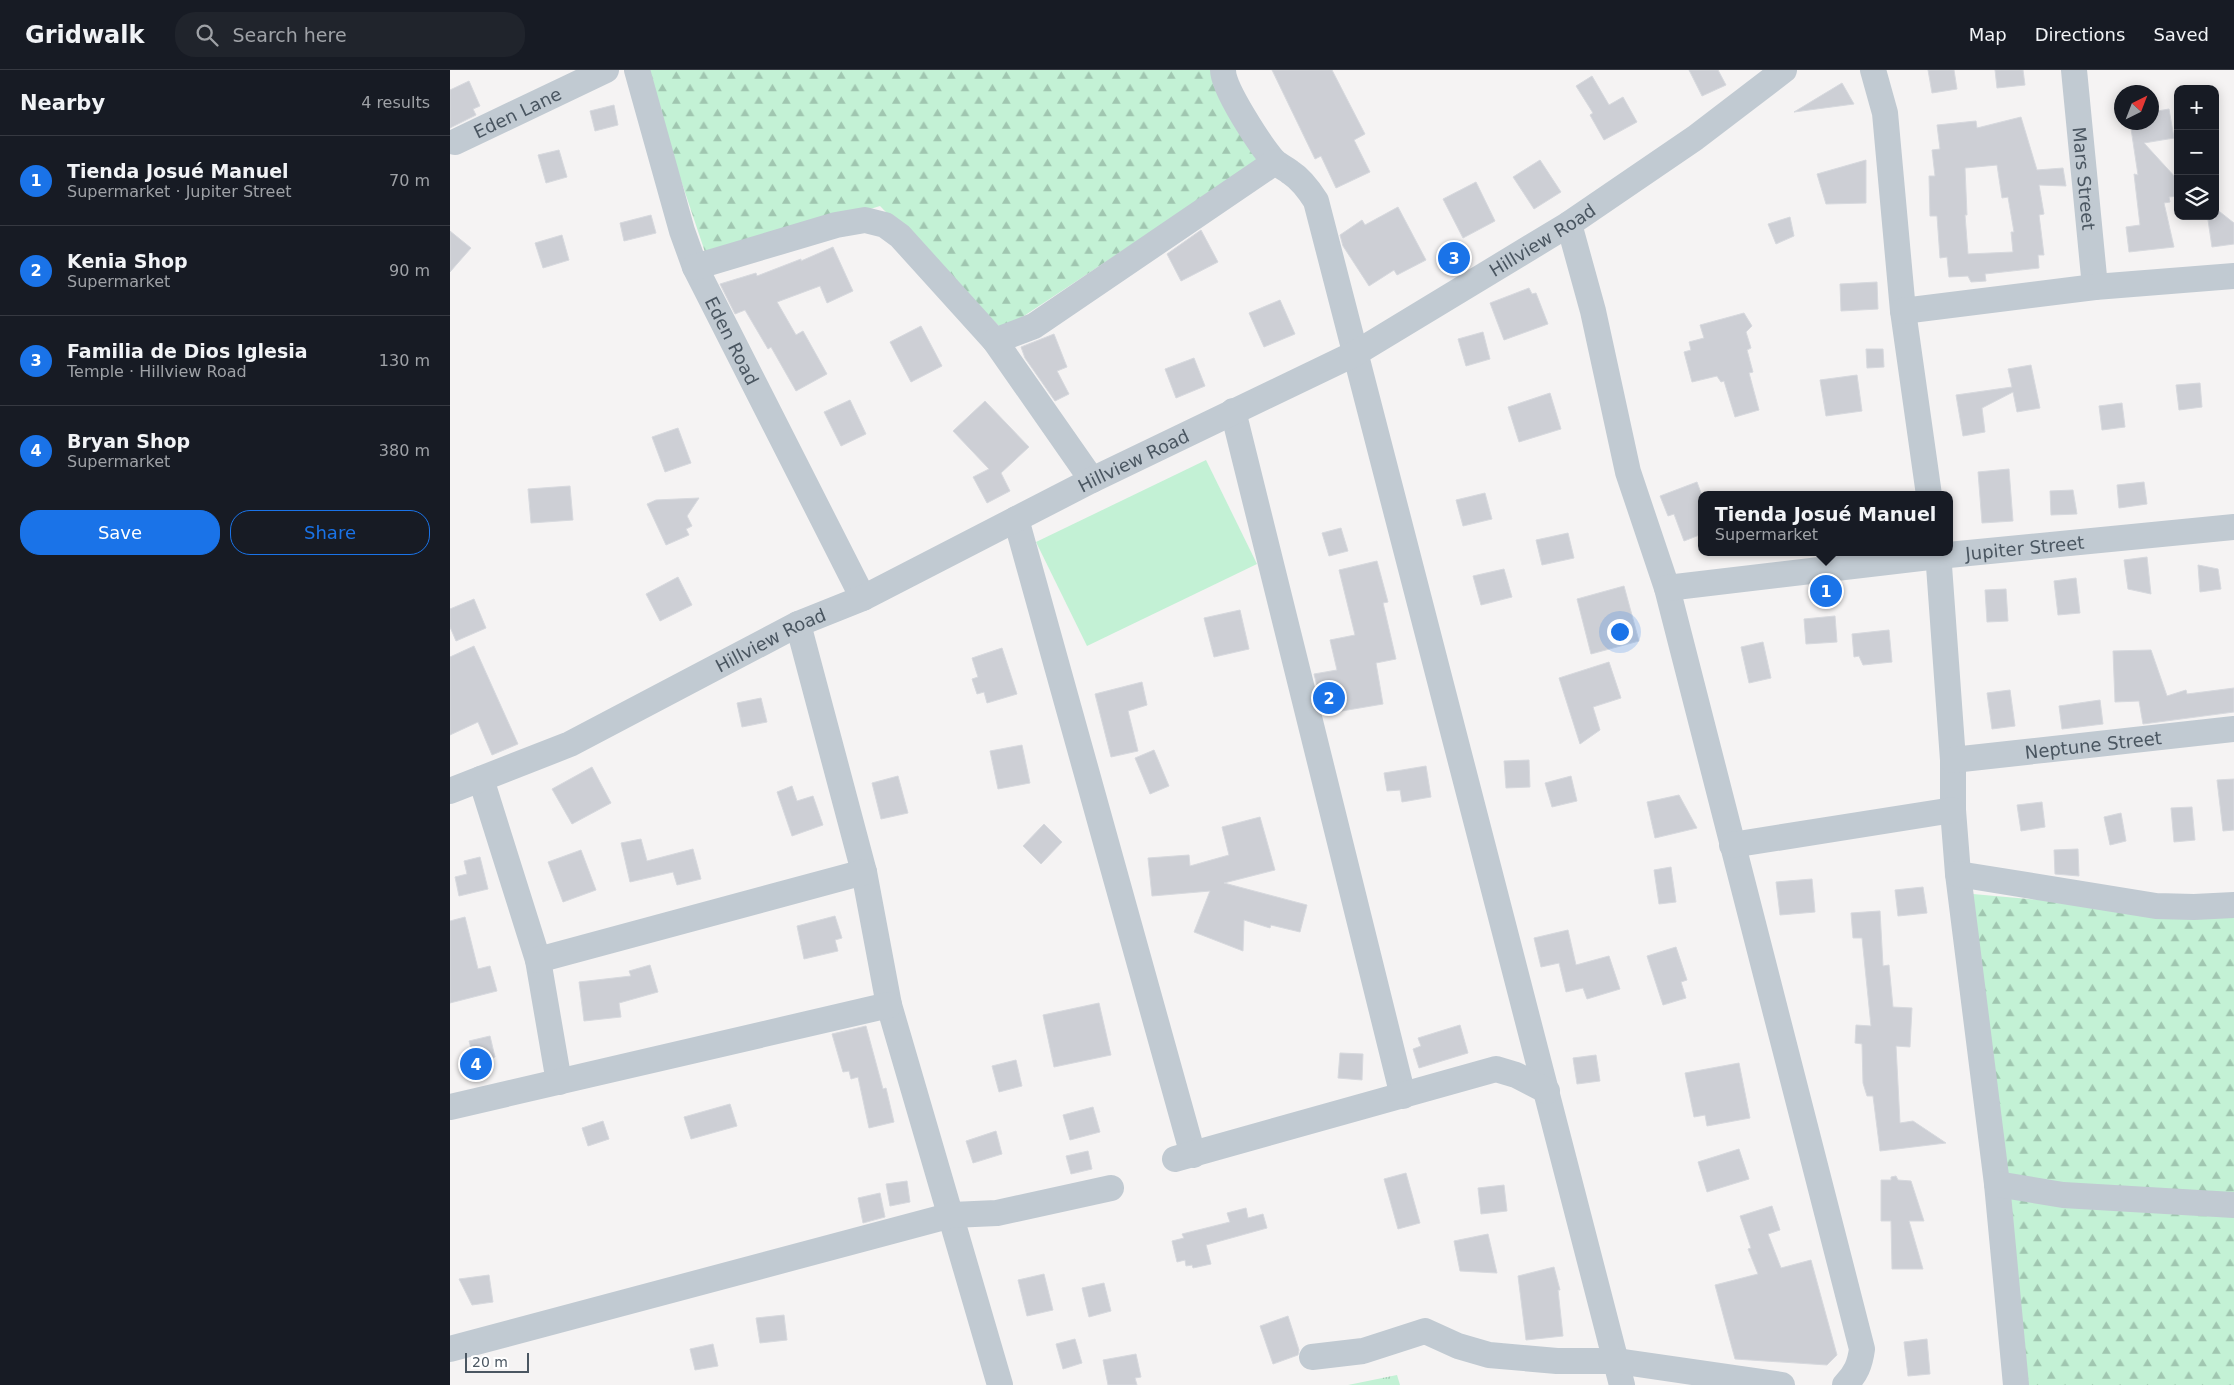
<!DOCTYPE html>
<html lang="en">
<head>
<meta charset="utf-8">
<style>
  :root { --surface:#171b24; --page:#20242c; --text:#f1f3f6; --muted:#9ea1a6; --line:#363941; --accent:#1a73e8 }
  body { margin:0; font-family:"DejaVu Sans",sans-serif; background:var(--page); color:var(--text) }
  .controls { position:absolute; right:15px; top:15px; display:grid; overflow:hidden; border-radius:10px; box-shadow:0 2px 12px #0003 }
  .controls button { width:45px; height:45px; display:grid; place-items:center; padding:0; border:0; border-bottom:1px solid var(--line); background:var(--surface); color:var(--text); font:25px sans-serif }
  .compass { position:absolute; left:1664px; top:15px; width:45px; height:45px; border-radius:50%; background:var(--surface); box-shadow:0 2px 12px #0003; rotate:42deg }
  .scale { position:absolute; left:15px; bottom:12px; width:64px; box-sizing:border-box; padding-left:5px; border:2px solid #4a5661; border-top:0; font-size:14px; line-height:18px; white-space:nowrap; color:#4a5661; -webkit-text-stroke:4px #fff; paint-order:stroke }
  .you { position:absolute; left:1169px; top:561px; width:18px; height:18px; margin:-12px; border:4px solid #fff; border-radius:50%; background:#1a73e8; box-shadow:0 0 0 8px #1a73e833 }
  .badge { display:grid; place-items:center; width:32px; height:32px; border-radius:50%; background:var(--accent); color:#fff; font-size:16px; font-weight:700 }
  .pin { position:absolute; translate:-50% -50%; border:2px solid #fff; box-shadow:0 1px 5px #0006 }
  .popup { position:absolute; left:1248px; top:421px; width:255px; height:65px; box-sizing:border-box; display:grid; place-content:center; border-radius:10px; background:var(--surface); filter:drop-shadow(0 1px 4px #0005); font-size:16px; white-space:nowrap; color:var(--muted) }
  .popup b { font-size:19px; color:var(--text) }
  .popup::after { content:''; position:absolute; left:50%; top:100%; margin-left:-10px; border:10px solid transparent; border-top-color:var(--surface) }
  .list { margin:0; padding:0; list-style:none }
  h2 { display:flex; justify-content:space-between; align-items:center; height:65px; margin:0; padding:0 20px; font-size:21px }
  h2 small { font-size:16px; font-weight:400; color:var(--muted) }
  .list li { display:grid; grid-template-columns:32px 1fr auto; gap:15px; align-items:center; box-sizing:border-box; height:90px; padding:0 20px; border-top:1px solid var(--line) }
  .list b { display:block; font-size:19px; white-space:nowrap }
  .list p { margin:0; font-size:16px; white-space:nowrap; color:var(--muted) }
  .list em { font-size:16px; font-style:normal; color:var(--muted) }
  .actions { display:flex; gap:10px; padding:15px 20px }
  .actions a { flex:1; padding:11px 0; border:1px solid var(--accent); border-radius:20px; text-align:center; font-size:18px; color:var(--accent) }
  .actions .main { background:var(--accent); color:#fff }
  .icon { flex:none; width:28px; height:28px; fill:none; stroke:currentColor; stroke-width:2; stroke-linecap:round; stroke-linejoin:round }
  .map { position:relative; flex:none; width:1784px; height:1315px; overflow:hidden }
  header { display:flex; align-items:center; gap:30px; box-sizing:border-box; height:70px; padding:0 25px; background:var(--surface); border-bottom:1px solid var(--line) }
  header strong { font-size:24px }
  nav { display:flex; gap:28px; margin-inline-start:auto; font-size:18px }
  .search { width:350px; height:45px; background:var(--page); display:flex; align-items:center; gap:12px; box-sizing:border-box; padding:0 18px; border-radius:20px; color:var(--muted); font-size:19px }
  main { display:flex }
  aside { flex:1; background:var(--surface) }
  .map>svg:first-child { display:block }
  .grass { fill:url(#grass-tufts) }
  .forest { fill:url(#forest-firs) }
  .pitch { fill:#c3f1d5 }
  .building { fill:#cdcfd5; stroke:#d7d9de; fill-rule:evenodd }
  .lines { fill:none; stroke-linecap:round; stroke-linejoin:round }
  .minor { stroke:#c1cad2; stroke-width:26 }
  .labels { text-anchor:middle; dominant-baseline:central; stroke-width:5; stroke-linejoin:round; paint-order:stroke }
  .street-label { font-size:18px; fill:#4a5661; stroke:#fff }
</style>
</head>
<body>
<header>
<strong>Gridwalk</strong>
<div class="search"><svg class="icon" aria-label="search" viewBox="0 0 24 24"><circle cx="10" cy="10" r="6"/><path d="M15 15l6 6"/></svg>Search here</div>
<nav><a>Map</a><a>Directions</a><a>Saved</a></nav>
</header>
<main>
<aside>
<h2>Nearby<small>4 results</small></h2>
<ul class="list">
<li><span class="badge">1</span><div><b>Tienda Josué Manuel</b><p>Supermarket · Jupiter Street</p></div><em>70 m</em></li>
<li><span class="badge">2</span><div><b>Kenia Shop</b><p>Supermarket</p></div><em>90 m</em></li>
<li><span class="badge">3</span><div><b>Familia de Dios Iglesia</b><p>Temple · Hillview Road</p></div><em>130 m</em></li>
<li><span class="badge">4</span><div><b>Bryan Shop</b><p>Supermarket</p></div><em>380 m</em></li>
</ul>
<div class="actions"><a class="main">Save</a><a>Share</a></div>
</aside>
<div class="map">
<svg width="1784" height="1315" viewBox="0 0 1784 1315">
  <defs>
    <pattern id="grass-tufts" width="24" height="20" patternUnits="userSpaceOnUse" patternTransform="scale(1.25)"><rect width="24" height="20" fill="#c3f1d5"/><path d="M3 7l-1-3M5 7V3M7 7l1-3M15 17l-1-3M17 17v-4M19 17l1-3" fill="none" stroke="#a0c6b0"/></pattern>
    <pattern id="forest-firs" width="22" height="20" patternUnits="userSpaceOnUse" patternTransform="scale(1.25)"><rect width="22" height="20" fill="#c3f1d5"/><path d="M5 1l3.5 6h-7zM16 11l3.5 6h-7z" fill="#a0c6b0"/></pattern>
  </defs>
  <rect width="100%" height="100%" fill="#f5f3f3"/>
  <polygon class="grass" points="947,1305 950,1315 898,1315"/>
  <g class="forest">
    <polygon points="194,0 768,0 815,86 553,260 430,136 257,188"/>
    <polygon points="1523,824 1772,846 1784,843 1784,1315 1577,1315"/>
  </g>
  <polygon class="pitch" points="756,390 807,494 637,576 586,472"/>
  <g class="building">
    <polygon points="822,0 882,0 915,64 904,70 920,102 886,118 871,86 865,89"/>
    <polygon points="1239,0 1268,0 1276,15 1252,26"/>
    <polygon points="1478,0 1504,0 1507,19 1482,23"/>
    <polygon points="1545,0 1573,0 1575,15 1547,18"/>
    <polygon points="1142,6 1159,35 1173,27 1187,52 1154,70 1140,45 1143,43 1126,16"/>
    <polygon points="19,11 30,36 23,39 26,45 0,58 0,20"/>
    <polygon points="1392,13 1404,34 1344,42"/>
    <polygon points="164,35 168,55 145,61 140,41"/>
    <polygon points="1719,39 1724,68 1694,73 1726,108 1728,126 1719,127 1720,132 1714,133 1724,177 1679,182 1676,157 1690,155 1684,104 1688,105 1680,52 1702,52 1702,42"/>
    <path d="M 1571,47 L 1587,100 L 1613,98 L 1616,116 L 1589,115 L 1594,144 L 1589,145 L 1594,185 L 1588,185 L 1589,198 L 1535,204 L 1536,211 L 1521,212 L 1518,206 L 1499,207 L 1497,187 L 1490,188 L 1487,146 L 1480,146 L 1479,106 L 1485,106 L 1482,80 L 1490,79 L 1487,55 L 1526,51 L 1527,58 ZM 1547,95 L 1552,128 L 1558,127 L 1564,162 L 1561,162 L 1563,182 L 1518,184 L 1515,145 L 1517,145 L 1515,98 Z"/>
    <polygon points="109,80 117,107 96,113 88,85"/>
    <polygon points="1090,90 1111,122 1084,139 1063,107"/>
    <polygon points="1416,90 1416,133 1376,134 1367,104"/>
    <polygon points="1026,112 1045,151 1013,168 993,129"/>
    <polygon points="948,137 976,190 947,205 944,200 919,216 893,176 890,165 912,150 915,155"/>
    <polygon points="1765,138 1784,153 1784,174 1762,177 1758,150 1765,149"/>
    <polygon points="201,145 206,163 174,171 170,153"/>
    <polygon points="1340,147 1344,166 1326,174 1318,154"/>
    <polygon points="751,160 768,192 731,211 717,184"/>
    <polygon points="0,161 21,178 0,202"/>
    <polygon points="112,165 119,190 93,198 85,173"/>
    <polygon points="383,177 403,221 377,233 370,216 327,232 346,265 353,261 377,304 346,321 321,277 318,279 295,240 285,244 270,214 306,203 307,206 351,189 351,191"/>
    <polygon points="1427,212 1428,239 1391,241 1390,214"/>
    <polygon points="1079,218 1082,224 1086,223 1098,254 1054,270 1040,233"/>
    <polygon points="830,230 845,264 814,277 799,243"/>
    <polygon points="1294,243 1302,256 1296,262 1301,278 1297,280 1303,302 1299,303 1309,340 1285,347 1274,311 1271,312 1267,306 1242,312 1234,282 1241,280 1239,272 1254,268 1250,255"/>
    <polygon points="471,256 492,296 461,312 440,272"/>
    <polygon points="1033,262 1040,289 1016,296 1008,269"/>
    <polygon points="604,264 617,297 607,301 619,324 605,331 575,288 571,277"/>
    <polygon points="1416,279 1433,279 1434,297 1417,298"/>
    <polygon points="744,288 755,316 726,328 715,299"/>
    <polygon points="1581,295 1590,338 1567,342 1563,322 1532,338 1535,362 1513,366 1506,325 1562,317 1558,299"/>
    <polygon points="1407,305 1412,341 1376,346 1370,310"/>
    <polygon points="1750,313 1752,337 1729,340 1726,315"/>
    <polygon points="1100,323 1111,359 1069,372 1058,337"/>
    <polygon points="400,330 416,364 391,376 374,342"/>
    <polygon points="535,331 579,377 551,403 560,421 537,433 523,407 539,399 503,361"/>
    <polygon points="1672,333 1675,357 1652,360 1649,336"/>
    <polygon points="228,358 241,393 215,402 202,367"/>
    <polygon points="1559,399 1563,451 1532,453 1528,402"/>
    <polygon points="1247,412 1252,426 1252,464 1234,471 1224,444 1218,446 1210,426"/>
    <polygon points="1694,412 1697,434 1669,438 1667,415"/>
    <polygon points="120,416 123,450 81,453 78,419"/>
    <polygon points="1623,420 1627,444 1601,445 1600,421"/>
    <polygon points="1035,423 1042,449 1013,456 1006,430"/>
    <polygon points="249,428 237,446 242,456 236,459 239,465 216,475 197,434 206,430"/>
    <polygon points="891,458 898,481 879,486 872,463"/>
    <polygon points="1118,463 1124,488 1092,495 1086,470"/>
    <polygon points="1697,487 1701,524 1678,519 1674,490"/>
    <polygon points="927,491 938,532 933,533 946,589 926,593 933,634 874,644 864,604 887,600 880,570 905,565 889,500"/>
    <polygon points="1748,495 1768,499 1771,519 1750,522"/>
    <polygon points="1054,499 1062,527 1031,535 1023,506"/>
    <polygon points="228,507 242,535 210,551 196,524"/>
    <polygon points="1626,508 1630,543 1608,545 1604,511"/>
    <polygon points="1174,516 1189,571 1141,584 1127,529"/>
    <polygon points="1556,519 1558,551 1537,552 1535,520"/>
    <polygon points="24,529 36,558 6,571 0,557 0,539"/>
    <polygon points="790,540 799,579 764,587 754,548"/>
    <polygon points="1385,546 1387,572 1356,574 1354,549"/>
    <polygon points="1439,560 1442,592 1413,595 1409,586 1404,587 1402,564"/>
    <polygon points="1313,572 1321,608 1299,613 1291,577"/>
    <polygon points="24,576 68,674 42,685 28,652 0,665 0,587"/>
    <polygon points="552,578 567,624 537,633 534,622 527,624 522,609 528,607 522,588"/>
    <polygon points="1701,580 1717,626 1736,620 1737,624 1784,618 1784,642 1693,654 1689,631 1665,632 1663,581"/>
    <polygon points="1159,592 1171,628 1143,637 1150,660 1130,674 1109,608"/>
    <polygon points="692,612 697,635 678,641 688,681 661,687 645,624"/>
    <polygon points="1560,620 1565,656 1542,659 1537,623"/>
    <polygon points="311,628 317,652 292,657 287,633"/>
    <polygon points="1650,630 1653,654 1612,659 1609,636"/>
    <polygon points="572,675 580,713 548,719 540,681"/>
    <polygon points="704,680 719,716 700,724 685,688"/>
    <polygon points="1079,690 1080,717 1056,718 1054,691"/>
    <polygon points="976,696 981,727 952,732 950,720 937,721 934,703"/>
    <polygon points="142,697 161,733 122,754 102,719"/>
    <polygon points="448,706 458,743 431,749 422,713"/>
    <polygon points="1121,706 1127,731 1102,737 1095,713"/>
    <polygon points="1784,709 1784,760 1773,761 1767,710"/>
    <polygon points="342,716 347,731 363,726 373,755 342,766 327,722"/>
    <polygon points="1229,725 1247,758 1205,768 1197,732"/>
    <polygon points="1592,732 1595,757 1571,761 1567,735"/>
    <polygon points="1742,737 1745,770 1724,772 1721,738"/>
    <polygon points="1671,743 1676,771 1660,775 1654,747"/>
    <polygon points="810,747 825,800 774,813 857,835 850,862 821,855 820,858 794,850 793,881 744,862 760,821 702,826 698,788 739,785 740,796 779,785 772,757"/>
    <polygon points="594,754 612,772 591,794 573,776"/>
    <polygon points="191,769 197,791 243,779 251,809 227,815 223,802 180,812 171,773"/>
    <polygon points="1628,779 1629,806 1605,804 1604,780"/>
    <polygon points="131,780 146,820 113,832 98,792"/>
    <polygon points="30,787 38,819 9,826 5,807 17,804 14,791"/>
    <polygon points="1221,797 1226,832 1209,834 1204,800"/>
    <polygon points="1362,809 1365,842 1330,845 1326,812"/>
    <polygon points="1473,817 1477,843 1448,846 1445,820"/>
    <polygon points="1430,841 1433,896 1439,895 1443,937 1462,938 1460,977 1446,976 1450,1053 1463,1051 1496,1073 1430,1081 1423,1026 1417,1026 1413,1013 1412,974 1405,973 1406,955 1421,956 1412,868 1403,868 1401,843"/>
    <polygon points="385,846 392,868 385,870 388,881 354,889 347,856"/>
    <polygon points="15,847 28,899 40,896 47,921 0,933 0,851"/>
    <polygon points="1118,860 1126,895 1159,886 1170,919 1137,929 1133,918 1116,922 1109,893 1091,897 1084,868"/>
    <polygon points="1226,877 1237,910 1231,912 1236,928 1213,935 1197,886"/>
    <polygon points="200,895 208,922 169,933 171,947 134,951 129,912 181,906 179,901"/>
    <polygon points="649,933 661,985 604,997 593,945"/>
    <polygon points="1010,955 1018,983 969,998 963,979 971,976 968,968"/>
    <polygon points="416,956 433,1019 436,1018 444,1052 419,1058 408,1007 401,1009 399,1001 393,1002 382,964"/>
    <polygon points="40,966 45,987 25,992 19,971"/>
    <polygon points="890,983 913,984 912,1010 888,1008"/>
    <polygon points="1146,985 1150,1011 1127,1014 1123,988"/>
    <polygon points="566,990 572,1016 549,1022 542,996"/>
    <polygon points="1289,993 1300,1048 1257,1056 1255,1045 1244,1047 1235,1003"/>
    <polygon points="280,1034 287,1056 241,1069 234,1047"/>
    <polygon points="643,1037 650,1062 620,1070 613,1045"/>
    <polygon points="153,1051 159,1069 138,1076 132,1058"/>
    <polygon points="546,1061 552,1084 523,1093 516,1071"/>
    <polygon points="1289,1079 1299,1109 1257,1122 1248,1092"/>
    <polygon points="638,1081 642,1099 621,1104 616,1086"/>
    <polygon points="956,1103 970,1153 948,1159 934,1109"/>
    <polygon points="1446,1106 1448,1110 1461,1111 1474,1151 1459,1151 1473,1199 1442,1199 1441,1151 1431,1151 1431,1110 1441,1110 1441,1107"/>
    <polygon points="457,1111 460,1132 440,1136 436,1114"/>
    <polygon points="1054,1115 1057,1141 1031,1144 1028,1118"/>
    <polygon points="430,1123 435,1147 413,1153 408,1128"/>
    <polygon points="1322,1136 1330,1160 1318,1164 1331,1198 1361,1190 1387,1285 1377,1295 1285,1289 1265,1215 1308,1204 1298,1179 1301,1178 1290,1146"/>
    <polygon points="796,1138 798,1148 813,1144 817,1158 756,1175 761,1194 743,1198 742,1195 736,1196 735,1190 727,1192 722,1171 734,1168 732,1164 780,1152 777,1143"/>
    <polygon points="1038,1164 1047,1203 1010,1201 1004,1171"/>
    <polygon points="1104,1197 1110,1220 1108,1220 1113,1266 1076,1270 1068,1206"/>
    <polygon points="594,1204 603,1240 577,1246 568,1210"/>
    <polygon points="39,1205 43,1232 22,1235 9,1209"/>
    <polygon points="654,1213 661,1241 639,1247 632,1218"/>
    <polygon points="334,1245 337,1270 310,1273 306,1248"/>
    <polygon points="838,1246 849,1280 848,1285 823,1294 810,1256"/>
    <polygon points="625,1269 632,1293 613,1299 606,1274"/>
    <polygon points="1477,1269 1480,1304 1458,1306 1454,1272"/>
    <polygon points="263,1274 268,1296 245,1300 240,1279"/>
    <polygon points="686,1284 691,1307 685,1308 687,1315 658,1315 653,1290"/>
  </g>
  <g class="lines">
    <g class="minor">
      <path id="s1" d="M 187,0 L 232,161 L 245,197 L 413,528"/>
      <path d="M 773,0 C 773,19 811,76 824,91 C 828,95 835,98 840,102 C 851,109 859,120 866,131 L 1172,1315"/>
      <polyline points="1423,0 1435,43 1453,241 1479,425"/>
      <path id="s2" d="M 1624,0 L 1645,217"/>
      <path id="s3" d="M 5,72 L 156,0"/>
      <path d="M 1119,154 L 1143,241 L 1178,402 L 1217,518 L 1412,1279 C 1410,1294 1406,1304 1395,1315"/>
      <polyline points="245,197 386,155 415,150 435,155 450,166 545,271 642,410"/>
      <polyline points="1453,241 1645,217 1784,206"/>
      <polyline points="545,271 584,256 825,92"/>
      <polyline points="783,341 953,1026"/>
      <polyline points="566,449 743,1085"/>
      <polyline points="1488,482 1503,690 1503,740 1508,804 1547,1114 1566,1315"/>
      <path id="s4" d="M 1217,518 L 1488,486 L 1784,457"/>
      <polyline points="348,554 414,802 439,935 550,1315"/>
      <path id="s5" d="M 1503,690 L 1784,659"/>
      <polyline points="31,709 88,890 109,1012"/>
      <path id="s6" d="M 0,721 L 120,674 L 348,554 L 413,528 L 642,410 L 906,283 L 1119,154 L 1245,68 L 1334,0"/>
      <polyline points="1282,775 1503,740"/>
      <polyline points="1508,804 1706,836 1744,837 1784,835"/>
      <polyline points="88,890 414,802"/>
      <polyline points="0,1037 439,935"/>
      <polyline points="725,1089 1046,999 1066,1005 1097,1021"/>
      <polyline points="1547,1114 1613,1125 1784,1135"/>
      <polyline points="0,1279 502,1145 547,1143 661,1118"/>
      <polyline points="862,1287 913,1281 975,1261 1008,1276 1039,1285 1107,1291 1167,1291 1332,1315"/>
    </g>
  </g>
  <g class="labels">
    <g class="street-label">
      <text stroke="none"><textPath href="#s3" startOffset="69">Eden Lane</textPath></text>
      <text stroke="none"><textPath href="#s2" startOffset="109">Mars Street</textPath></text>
      <text stroke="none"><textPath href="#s6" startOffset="1225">Hillview Road</textPath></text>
      <text stroke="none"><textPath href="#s1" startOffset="288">Eden Road</textPath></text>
      <text stroke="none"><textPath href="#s6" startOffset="760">Hillview Road</textPath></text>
      <text stroke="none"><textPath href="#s4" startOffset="360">Jupiter Street</textPath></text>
      <text stroke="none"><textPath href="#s6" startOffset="355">Hillview Road</textPath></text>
      <text stroke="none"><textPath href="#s5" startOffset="141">Neptune Street</textPath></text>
    </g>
  </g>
</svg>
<div class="controls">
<button>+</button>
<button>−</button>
<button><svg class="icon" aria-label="layers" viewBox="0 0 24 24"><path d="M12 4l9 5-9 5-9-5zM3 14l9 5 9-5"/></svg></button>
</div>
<svg class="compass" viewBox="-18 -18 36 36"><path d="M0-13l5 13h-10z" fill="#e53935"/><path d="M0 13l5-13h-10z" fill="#9ea1a6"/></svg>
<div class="scale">20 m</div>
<div class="you"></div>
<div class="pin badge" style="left:1376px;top:521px">1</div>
<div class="popup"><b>Tienda Josué Manuel</b>Supermarket</div>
<div class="pin badge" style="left:879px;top:628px">2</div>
<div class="pin badge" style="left:1004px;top:188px">3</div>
<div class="pin badge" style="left:26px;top:994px">4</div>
</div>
</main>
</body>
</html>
